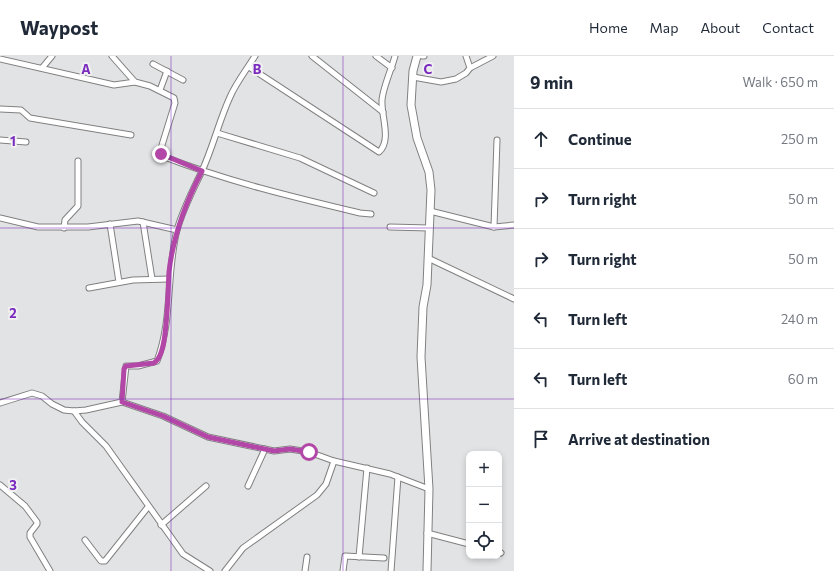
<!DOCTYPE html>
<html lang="en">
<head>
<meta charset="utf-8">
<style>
  :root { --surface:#fff; --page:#f2f2f3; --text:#1f2937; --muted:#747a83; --line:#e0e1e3 }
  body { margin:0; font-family:Commissioner,sans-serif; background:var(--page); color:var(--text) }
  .controls { position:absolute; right:12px; bottom:12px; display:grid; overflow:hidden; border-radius:8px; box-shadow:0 2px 6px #0003 }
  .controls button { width:36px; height:36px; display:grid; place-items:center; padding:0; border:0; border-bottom:1px solid var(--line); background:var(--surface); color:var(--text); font:20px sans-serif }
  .stop { position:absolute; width:12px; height:12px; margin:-9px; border:3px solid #b347a7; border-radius:50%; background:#fff }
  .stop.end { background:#b347a7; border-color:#fff; box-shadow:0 1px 4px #0008 }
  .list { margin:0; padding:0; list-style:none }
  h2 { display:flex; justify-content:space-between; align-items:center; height:52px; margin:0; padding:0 16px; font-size:17px }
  h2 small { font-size:13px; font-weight:400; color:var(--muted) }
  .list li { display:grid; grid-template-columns:26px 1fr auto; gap:12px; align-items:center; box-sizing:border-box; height:60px; padding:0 16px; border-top:1px solid var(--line) }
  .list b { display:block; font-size:15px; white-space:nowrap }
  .list em { font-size:13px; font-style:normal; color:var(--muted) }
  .icon { flex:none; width:22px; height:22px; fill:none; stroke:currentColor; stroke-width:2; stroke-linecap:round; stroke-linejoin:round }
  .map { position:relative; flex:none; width:514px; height:515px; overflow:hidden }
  header { display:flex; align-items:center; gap:24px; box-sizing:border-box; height:56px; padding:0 20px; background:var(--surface); border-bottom:1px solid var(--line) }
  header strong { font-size:19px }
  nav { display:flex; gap:22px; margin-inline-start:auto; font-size:14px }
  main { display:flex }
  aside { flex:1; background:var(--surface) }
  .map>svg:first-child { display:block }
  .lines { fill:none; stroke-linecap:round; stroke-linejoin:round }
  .minor-casing { stroke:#808081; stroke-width:7 }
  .tertiary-casing { stroke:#808081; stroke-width:9 }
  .minor { stroke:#fff; stroke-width:5 }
  .tertiary { stroke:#fff; stroke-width:7 }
  .route { stroke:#b347a7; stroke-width:5 }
  .grid { fill:none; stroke:#7b2cbf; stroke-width:1; stroke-opacity:0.55 }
  .grid-label { font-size:13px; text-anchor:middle; font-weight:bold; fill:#7b2cbf; stroke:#f0f0f1; stroke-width:4; stroke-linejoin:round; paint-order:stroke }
</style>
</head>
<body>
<header>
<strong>Waypost</strong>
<nav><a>Home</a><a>Map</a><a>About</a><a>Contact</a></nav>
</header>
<main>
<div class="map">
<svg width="514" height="515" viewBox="0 0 514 515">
  <rect width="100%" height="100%" fill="#e2e3e4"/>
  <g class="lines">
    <g class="minor-casing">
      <g id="minor">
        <path d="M 112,0 L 135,26 L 150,30 L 174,42 L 175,47 L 162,89 L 162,100 C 226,125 293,141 360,157 L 371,158"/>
        <polyline points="312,0 383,56"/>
        <polyline points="376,0 392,12"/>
        <polyline points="422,0 424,0"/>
        <polyline points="466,0 470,12"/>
        <polyline points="0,3 114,29 135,26"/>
        <polyline points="153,8 183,24"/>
        <path d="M 249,11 L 379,96 C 392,84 381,60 382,45 C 382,34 392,12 395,0"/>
        <polyline points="42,12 52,0"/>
        <polyline points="413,21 441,26 456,23 466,17 470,12 493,0"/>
        <polyline points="160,34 167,15"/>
        <polyline points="0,53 21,54 30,62 131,79"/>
        <polyline points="217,77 300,102 374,137"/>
        <polyline points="0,84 26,86"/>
        <polyline points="430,155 494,171 514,169"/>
        <polyline points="0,162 38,171 88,171 138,165 177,174"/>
        <polyline points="143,166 152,223"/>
        <polyline points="110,168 119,226"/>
        <polyline points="390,171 429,172"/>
        <polyline points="494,171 497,84"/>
        <polyline points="64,172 65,164 78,150 78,105"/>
        <polyline points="428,202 514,243"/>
        <polyline points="89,232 133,224 169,223"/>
        <path d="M 122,346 L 126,310 L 138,310 L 157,305 C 173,263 166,217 177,174 C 183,153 193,134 202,115 C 213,91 219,65 230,41 C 236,27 247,13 255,0"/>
        <polyline points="0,347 32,337 42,340 52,348 64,354 74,355 86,354 122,346 163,360 208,381 274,395 290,393 309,396 334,405 390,418 429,433"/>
        <polyline points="74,355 82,366 106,390 183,498 210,515"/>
        <polyline points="0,429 25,450 37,466 37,468 30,477 30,481 50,515"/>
        <polyline points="248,430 265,393"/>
        <polyline points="161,469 206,430"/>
        <polyline points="427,477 469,488"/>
        <polyline points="85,484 101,505 105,505 148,451"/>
        <polyline points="499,496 501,497"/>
        <polyline points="359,501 367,412"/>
        <polyline points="225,515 243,492 317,439 326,428 334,405"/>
        <polyline points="305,515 307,501"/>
        <polyline points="343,515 345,500 384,502"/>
        <polyline points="391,515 398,421"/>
      </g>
    </g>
    <g class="tertiary-casing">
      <polyline id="tertiary" points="417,0 413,15 411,49 417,82 429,116 431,134 427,229 423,251 421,301 429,433 427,515"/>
    </g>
    <use href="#minor" class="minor"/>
    <use href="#tertiary" class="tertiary"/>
  </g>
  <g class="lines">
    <path class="route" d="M 161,98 L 202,115 C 186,146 173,180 169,216 C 168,233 168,250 166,268 C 165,278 164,301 154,307 L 126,310 L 124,313 L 122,346 L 163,360 L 208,381 L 274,395 L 290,393 L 309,396"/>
  </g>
  <path class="grid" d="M 171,0 L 171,515M 343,0 L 343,515M 0,172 L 514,172M 0,343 L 514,343"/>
  <g class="grid-label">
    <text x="86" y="18">A</text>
    <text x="257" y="18">B</text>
    <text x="428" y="18">C</text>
    <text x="13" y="90">1</text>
    <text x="13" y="262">2</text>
    <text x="13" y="434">3</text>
  </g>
</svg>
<div class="controls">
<button>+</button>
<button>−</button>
<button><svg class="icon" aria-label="locate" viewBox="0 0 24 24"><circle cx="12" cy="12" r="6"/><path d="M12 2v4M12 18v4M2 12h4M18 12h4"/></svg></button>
</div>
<div class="stop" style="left:309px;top:396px"></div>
<div class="stop end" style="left:161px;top:98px"></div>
</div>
<aside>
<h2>9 min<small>Walk · 650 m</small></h2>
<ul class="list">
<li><svg class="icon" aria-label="ahead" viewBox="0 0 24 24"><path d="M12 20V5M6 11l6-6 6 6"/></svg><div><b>Continue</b></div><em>250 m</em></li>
<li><svg class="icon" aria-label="right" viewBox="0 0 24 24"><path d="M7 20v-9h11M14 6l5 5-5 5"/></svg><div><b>Turn right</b></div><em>50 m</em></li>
<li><svg class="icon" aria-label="right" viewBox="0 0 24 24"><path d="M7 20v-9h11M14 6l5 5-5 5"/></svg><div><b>Turn right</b></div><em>50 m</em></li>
<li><svg class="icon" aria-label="left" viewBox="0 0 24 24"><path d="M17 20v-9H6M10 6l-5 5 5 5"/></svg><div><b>Turn left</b></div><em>240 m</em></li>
<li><svg class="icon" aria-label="left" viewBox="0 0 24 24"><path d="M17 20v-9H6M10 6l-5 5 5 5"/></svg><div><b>Turn left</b></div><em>60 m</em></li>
<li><svg class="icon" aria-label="arrive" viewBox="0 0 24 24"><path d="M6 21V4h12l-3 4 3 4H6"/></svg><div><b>Arrive at destination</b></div></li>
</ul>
</aside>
</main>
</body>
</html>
